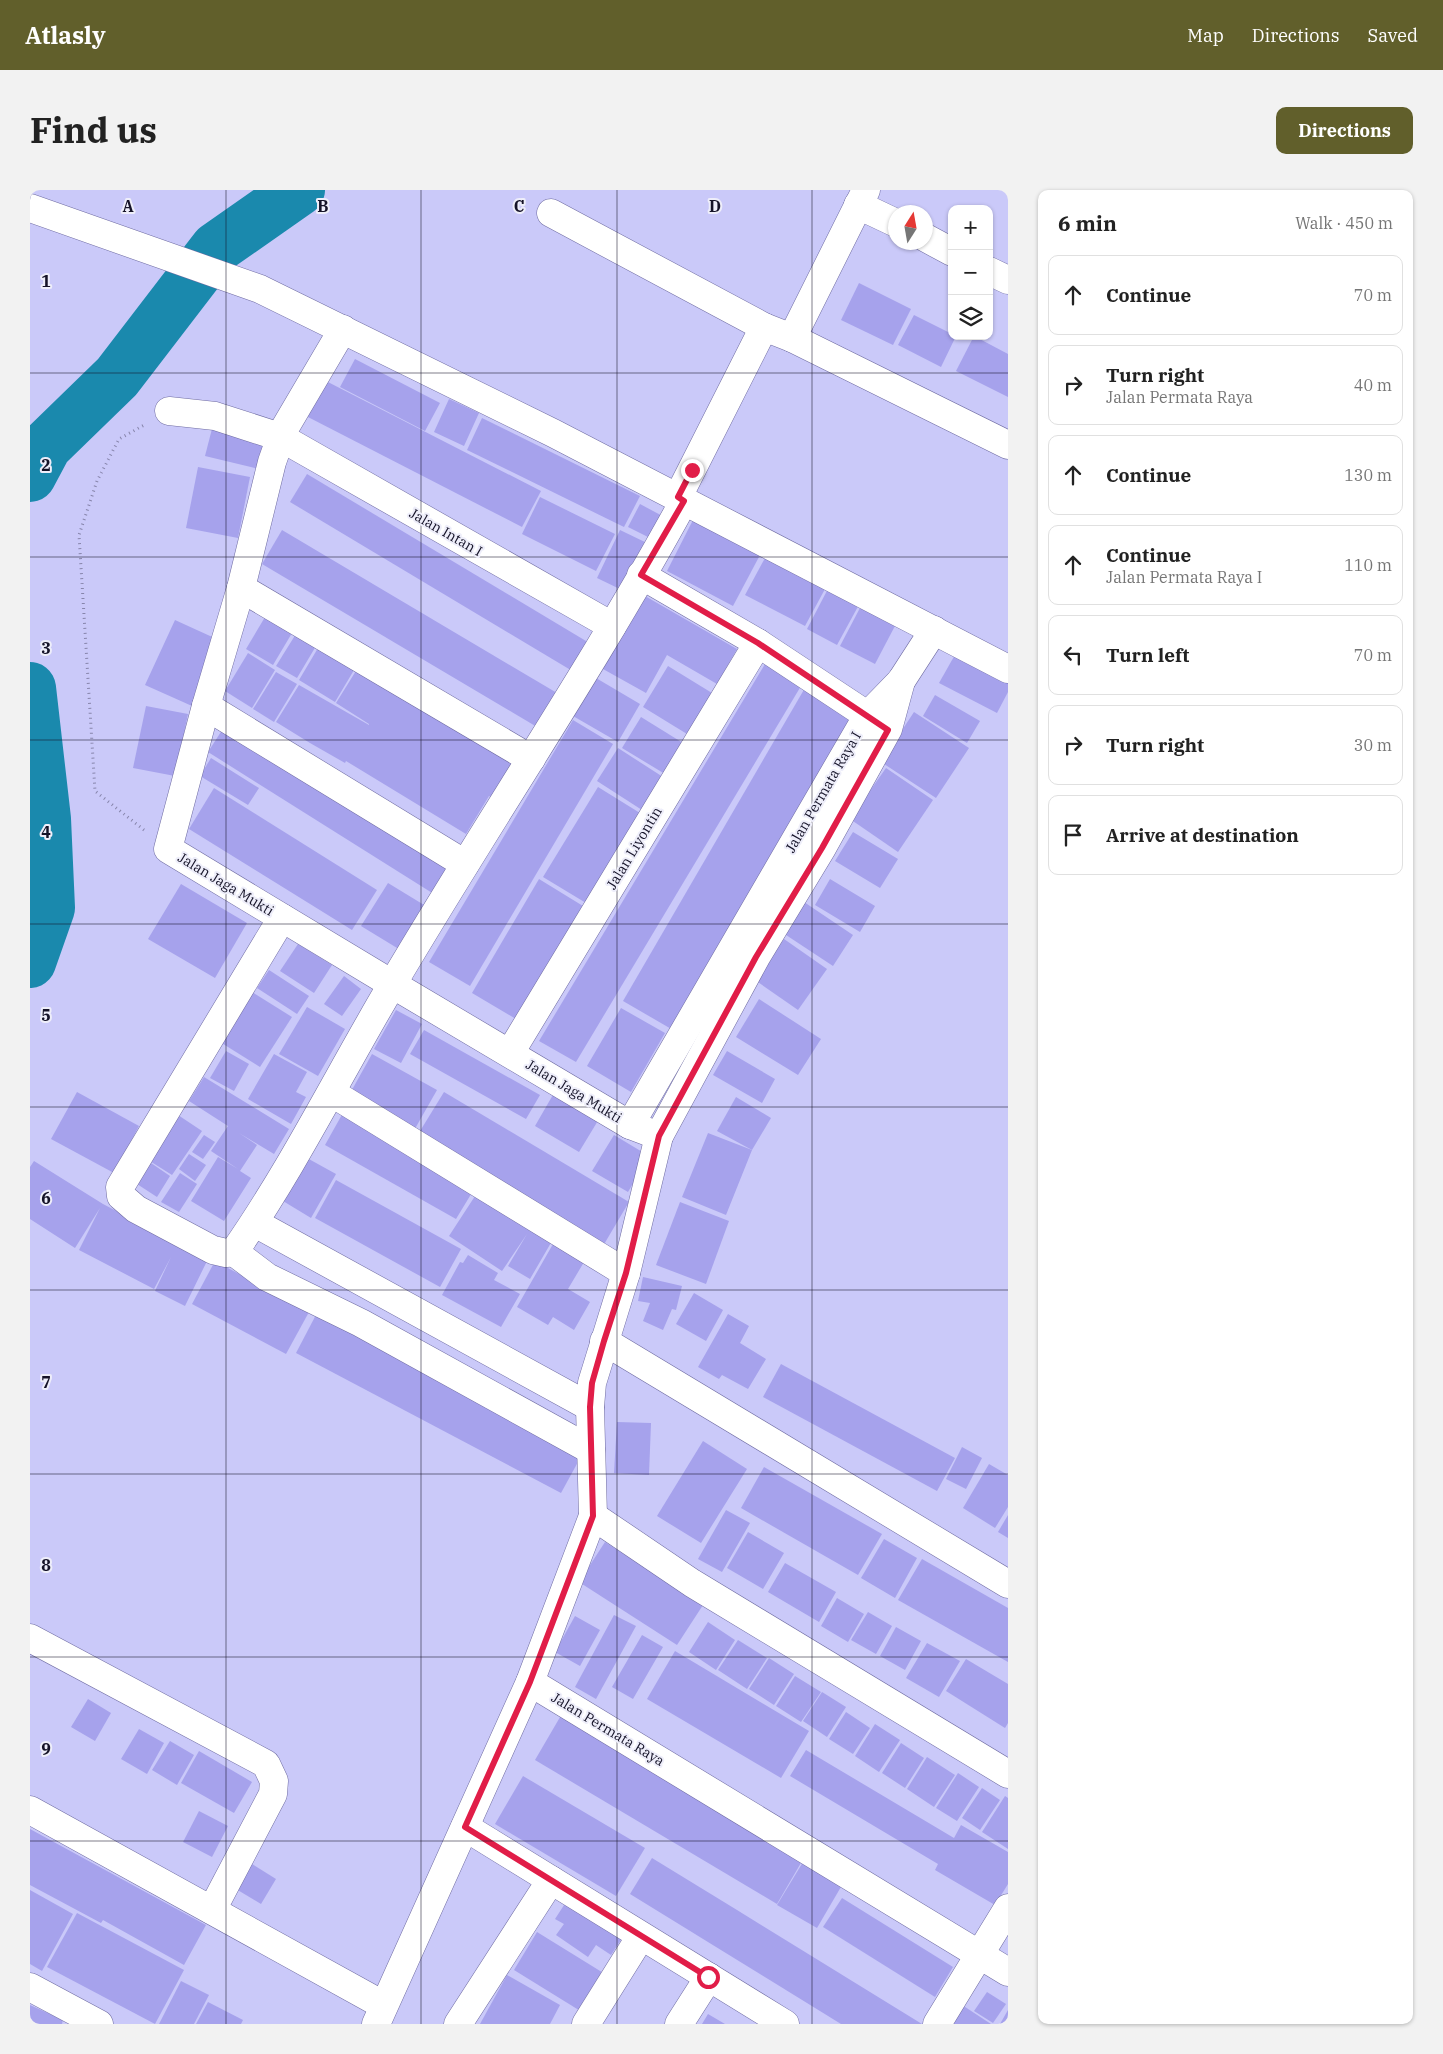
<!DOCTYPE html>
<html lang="en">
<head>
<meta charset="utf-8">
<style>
  :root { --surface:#fff; --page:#f2f2f2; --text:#222; --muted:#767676; --line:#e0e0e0; --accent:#615f2b }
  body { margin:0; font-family:"IBM Plex Serif",serif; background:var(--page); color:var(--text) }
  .controls { position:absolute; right:15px; top:15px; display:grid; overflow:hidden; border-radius:10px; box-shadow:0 1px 4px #0004 }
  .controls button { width:45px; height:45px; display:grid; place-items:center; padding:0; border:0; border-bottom:1px solid var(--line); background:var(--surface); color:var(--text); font:25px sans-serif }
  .compass { position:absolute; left:858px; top:15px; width:45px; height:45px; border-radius:50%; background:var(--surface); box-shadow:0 1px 4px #0004; rotate:11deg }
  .stop { position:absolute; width:15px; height:15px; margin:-11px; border:4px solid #e11d48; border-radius:50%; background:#fff }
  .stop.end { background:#e11d48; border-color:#fff; box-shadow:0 1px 5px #0008 }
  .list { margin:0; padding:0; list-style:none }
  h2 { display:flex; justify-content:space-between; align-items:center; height:65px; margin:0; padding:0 20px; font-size:21px }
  h2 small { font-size:16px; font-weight:400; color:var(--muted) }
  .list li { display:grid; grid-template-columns:32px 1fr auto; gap:15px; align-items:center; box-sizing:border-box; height:80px; margin:0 10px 10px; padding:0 10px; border:1px solid var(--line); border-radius:10px }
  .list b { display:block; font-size:19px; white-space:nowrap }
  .list p { margin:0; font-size:16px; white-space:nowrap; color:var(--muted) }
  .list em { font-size:16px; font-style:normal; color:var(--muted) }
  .icon { flex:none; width:28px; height:28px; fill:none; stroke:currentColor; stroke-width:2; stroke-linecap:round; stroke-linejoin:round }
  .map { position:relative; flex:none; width:978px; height:1834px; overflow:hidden; border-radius:10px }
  header { display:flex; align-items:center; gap:30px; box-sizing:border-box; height:70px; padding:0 25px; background:var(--accent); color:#fff }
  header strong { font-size:24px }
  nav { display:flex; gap:28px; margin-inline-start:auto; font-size:18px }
  .intro { display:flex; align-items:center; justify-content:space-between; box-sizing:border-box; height:120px; padding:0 30px }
  h1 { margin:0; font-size:35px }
  .button { padding:12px 22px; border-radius:10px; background:var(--accent); color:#fff; font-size:18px; font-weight:700 }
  main { display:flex; gap:30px; padding:0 30px }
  aside { flex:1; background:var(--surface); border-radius:10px; box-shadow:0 1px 4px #0004 }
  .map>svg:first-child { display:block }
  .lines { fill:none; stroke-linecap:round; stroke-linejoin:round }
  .river { stroke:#1a89ad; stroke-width:52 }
  .building { fill:#a6a2ec }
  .minor-casing { stroke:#6f6ca2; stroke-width:29 }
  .path { stroke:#8785ab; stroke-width:3; stroke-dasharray:1 4; stroke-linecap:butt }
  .minor { stroke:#fff; stroke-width:28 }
  .route { stroke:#e11d48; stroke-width:6 }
  .grid { fill:none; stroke:#151328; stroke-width:1; stroke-opacity:0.55 }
  .labels { text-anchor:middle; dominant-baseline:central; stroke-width:4; stroke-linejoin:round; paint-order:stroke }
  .street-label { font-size:14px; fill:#151328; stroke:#eeeefa }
  .grid-label { font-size:16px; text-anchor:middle; font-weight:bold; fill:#151328; stroke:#eeeefa; stroke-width:4; stroke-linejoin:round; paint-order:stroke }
</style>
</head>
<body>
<header>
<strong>Atlasly</strong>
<nav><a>Map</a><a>Directions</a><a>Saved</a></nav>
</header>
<div class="intro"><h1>Find us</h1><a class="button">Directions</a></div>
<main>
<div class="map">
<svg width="978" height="1834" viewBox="0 0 978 1834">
  <rect width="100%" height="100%" fill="#cac9f9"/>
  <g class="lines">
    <g class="river">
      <polyline points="0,286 16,256 87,187 186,58 269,0"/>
      <polyline points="0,498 15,629 19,718 0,772"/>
    </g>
  </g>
  <g class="building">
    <polygon points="829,93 881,119 863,155 811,130"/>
    <polygon points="884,125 922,144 922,146 926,146 911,177 868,155"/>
    <polygon points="944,146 978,164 978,207 926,181"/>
    <polygon points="325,169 410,213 395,241 310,197"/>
    <polygon points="294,190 511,301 492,337 276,226"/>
    <polygon points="419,209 449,223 434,256 404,242"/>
    <polygon points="452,228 610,306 594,337 437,260"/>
    <polygon points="184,231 237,244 229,279 175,266"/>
    <polygon points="168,277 220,287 208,348 156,338"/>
    <polygon points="277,284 561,454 544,482 260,312"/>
    <polygon points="510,307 585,344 566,381 492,344"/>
    <polygon points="610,314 638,329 626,351 598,337"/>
    <polygon points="663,330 730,365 703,416 637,381"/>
    <polygon points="252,340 527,503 507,537 232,374"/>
    <polygon points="590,340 619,354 596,402 567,388"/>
    <polygon points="735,368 795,399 775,436 715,405"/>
    <polygon points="800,395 831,411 807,455 777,439"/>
    <polygon points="615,406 707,459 687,494 637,465 616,503 573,479"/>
    <polygon points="831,416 866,434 845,474 810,456"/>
    <polygon points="238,422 265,438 243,475 216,459"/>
    <polygon points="145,430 191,451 162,516 115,495"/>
    <polygon points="269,439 289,451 267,488 246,476"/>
    <polygon points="291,453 327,475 305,512 269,490"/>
    <polygon points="218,463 245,480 222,518 195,501"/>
    <polygon points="926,463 978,491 978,502 967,523 909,493"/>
    <polygon points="735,474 771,496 546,872 509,851"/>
    <polygon points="329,476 484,571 462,608 459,606 436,644 316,571 315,573 280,553 246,532 269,495 339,535 339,534 306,513"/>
    <polygon points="638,476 682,503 657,544 613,517"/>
    <polygon points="246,482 267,494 244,532 223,519"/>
    <polygon points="566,488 610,514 588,552 543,526"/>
    <polygon points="779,491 829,520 643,840 593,811"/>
    <polygon points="905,505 950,531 937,553 893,526"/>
    <polygon points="116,516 158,524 145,586 103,578"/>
    <polygon points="884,522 939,558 906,608 851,572"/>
    <polygon points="611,527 653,553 635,584 592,558"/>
    <polygon points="543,530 583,554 440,796 399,772"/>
    <polygon points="196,534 426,677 407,706 178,562"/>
    <polygon points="588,558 633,587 612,620 567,591"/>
    <polygon points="181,568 229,598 218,615 170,586"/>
    <polygon points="856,578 903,610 868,662 820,629"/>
    <polygon points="568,597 610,623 556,713 513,687"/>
    <polygon points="184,598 347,700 322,740 159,639"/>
    <polygon points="823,642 868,669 850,698 805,671"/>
    <polygon points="509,689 553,716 486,829 442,803"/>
    <polygon points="800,689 845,716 830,742 785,715"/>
    <polygon points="358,693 399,718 372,761 331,736"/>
    <polygon points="151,694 217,733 185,788 118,749"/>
    <polygon points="774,712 823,745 803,776 753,743"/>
    <polygon points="754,749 797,779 768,820 725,790"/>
    <polygon points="268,754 302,775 284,803 250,781"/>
    <polygon points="239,780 279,806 267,824 227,798"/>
    <polygon points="314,786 331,799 312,826 294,814"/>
    <polygon points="222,802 262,827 230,877 190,852"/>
    <polygon points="729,809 791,849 768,885 706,847"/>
    <polygon points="277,817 315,839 288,886 249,864"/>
    <polygon points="591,818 635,843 601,902 557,876"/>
    <polygon points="366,820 392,834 371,873 344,859"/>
    <polygon points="394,840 510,905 496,929 380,864"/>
    <polygon points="196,861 219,874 204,901 180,888"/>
    <polygon points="697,861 745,889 732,913 683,885"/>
    <polygon points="244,864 277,882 266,902 276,907 261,934 218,909"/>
    <polygon points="342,864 407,900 382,944 318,907"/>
    <polygon points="174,887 259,939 244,964 209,943 227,955 210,981 221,988 194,1031 161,1011 188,967 208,979 181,961 198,936 159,911"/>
    <polygon points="47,902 109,936 84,983 21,949"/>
    <polygon points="414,902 599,1012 573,1056 387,946"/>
    <polygon points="524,903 569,929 549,962 505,936"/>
    <polygon points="706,907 741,928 722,960 687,941"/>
    <polygon points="314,921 446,996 426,1029 295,955"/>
    <polygon points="145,923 172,941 142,985 115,968"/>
    <polygon points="678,943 722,960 696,1025 652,1007"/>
    <polygon points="174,945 185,952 173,969 162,962"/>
    <polygon points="584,945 619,966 598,1002 562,981"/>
    <polygon points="159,964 176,975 165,991 149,979"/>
    <polygon points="277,968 306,984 281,1028 253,1011"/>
    <polygon points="4,971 73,1014 178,1069 155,1116 125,1101 141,1067 124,1099 49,1060 70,1018 45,1058 0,1029 0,977"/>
    <polygon points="121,973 140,986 127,1007 107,994"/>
    <polygon points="150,983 167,994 149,1022 131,1012"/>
    <polygon points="306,990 431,1059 410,1097 285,1028"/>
    <polygon points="447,1003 522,1051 500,1089 478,1076 497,1044 472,1081 419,1046"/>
    <polygon points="650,1012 699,1031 676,1094 626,1075"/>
    <polygon points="523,1054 554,1072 538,1099 560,1112 544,1140 523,1127 518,1135 487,1117"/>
    <polygon points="438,1065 468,1083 464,1090 490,1104 471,1137 412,1105 430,1072 433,1073"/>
    <polygon points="185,1071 279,1122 256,1164 162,1114"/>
    <polygon points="613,1087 652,1096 646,1120 642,1119 633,1140 613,1131 620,1113 608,1111"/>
    <polygon points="664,1103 693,1120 676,1151 646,1134"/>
    <polygon points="288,1121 554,1261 531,1303 266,1163"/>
    <polygon points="698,1124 719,1136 710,1153 736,1169 718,1199 692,1185 689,1189 668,1177"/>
    <polygon points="751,1174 925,1268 907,1301 733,1207"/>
    <polygon points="587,1232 621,1233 619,1285 584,1283"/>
    <polygon points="673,1251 717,1279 671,1353 627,1326"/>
    <polygon points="932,1257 952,1268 936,1299 916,1289"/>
    <polygon points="959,1274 978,1285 978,1317 965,1338 933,1318"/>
    <polygon points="734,1277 852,1344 828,1385 711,1318"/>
    <polygon points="696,1320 720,1333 692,1382 668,1369"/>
    <polygon points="978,1325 978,1348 968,1342"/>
    <polygon points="718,1342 754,1363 733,1399 697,1378"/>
    <polygon points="854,1349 887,1368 865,1408 831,1388"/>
    <polygon points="575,1352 673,1415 647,1455 549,1392"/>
    <polygon points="892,1369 978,1418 978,1472 868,1410"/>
    <polygon points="755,1373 806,1402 789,1432 738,1402"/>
    <polygon points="807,1408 834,1424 818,1452 791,1436"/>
    <polygon points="838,1422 862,1436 846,1464 821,1450"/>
    <polygon points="584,1425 606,1436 566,1509 545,1497"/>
    <polygon points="545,1426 570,1440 550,1476 525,1462"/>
    <polygon points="678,1432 705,1450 686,1480 659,1462"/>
    <polygon points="866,1437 891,1451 875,1480 850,1466"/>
    <polygon points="612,1445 633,1457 603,1509 582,1497"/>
    <polygon points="708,1450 737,1468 717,1499 688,1480"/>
    <polygon points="897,1453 930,1471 909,1507 876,1488"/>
    <polygon points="645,1461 779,1541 751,1588 617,1509"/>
    <polygon points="739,1468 764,1484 744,1515 719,1499"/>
    <polygon points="936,1469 978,1494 978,1533 975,1538 916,1501"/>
    <polygon points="765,1486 791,1502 771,1532 746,1516"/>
    <polygon points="792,1502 816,1517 797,1547 773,1531"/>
    <polygon points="58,1509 81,1523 65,1551 41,1537"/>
    <polygon points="533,1522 775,1666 747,1714 505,1570"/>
    <polygon points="816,1522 840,1538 823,1564 799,1549"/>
    <polygon points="845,1534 870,1550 849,1582 825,1566"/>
    <polygon points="109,1539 134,1553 117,1584 91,1569"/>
    <polygon points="140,1551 164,1565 147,1595 122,1580"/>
    <polygon points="871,1553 894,1568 875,1598 852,1583"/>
    <polygon points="776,1560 924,1648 931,1635 978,1662 978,1694 965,1715 905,1680 908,1674 760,1586"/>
    <polygon points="169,1561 222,1592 204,1623 151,1593"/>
    <polygon points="897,1567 925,1585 904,1617 877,1599"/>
    <polygon points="928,1583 949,1597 927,1631 906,1618"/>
    <polygon points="493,1586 615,1658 586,1706 465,1634"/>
    <polygon points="952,1598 970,1610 950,1640 932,1628"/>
    <polygon points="975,1606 978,1608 978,1659 952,1642"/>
    <polygon points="169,1621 198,1636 182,1667 153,1652"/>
    <polygon points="0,1639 176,1735 154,1775 73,1730 71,1733 0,1695"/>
    <polygon points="776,1667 815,1690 787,1738 747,1715"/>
    <polygon points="622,1668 707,1720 892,1834 811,1834 600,1704"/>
    <polygon points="222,1674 246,1689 231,1714 206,1699"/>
    <polygon points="0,1700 43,1724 12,1781 0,1774"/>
    <polygon points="812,1708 923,1777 905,1807 793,1737"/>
    <polygon points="538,1709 594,1745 581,1765 566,1755 558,1767 526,1745 534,1734 525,1729"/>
    <polygon points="47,1723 154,1780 125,1834 17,1777"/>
    <polygon points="507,1742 575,1784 552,1822 484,1780"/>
    <polygon points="477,1785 530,1815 520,1834 450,1834"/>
    <polygon points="151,1791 179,1805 164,1834 129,1834"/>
    <polygon points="957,1802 976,1814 963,1833 944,1821"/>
    <polygon points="178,1812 213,1830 211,1834 166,1834"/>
    <polygon points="929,1813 961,1834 914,1834"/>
    <polygon points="0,1815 33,1830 32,1834 0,1834"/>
    <polygon points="978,1820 978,1834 970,1834"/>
    <polygon points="678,1824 695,1834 672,1834"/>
  </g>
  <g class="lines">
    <g class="minor-casing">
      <g id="minor">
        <polyline points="836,0 762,148 978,255"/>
        <polyline points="828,15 866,33"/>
        <polyline points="0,18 230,99 523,243 978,479"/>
        <polyline points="521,23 734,137 762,148"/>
        <polyline points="896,48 922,62"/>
        <polyline points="959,81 978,90"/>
        <polyline points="313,139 253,241 242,272 211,398 176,516 138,659 362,794 600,935 629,946"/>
        <polyline points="139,221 185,226 250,247 582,436"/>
        <polyline points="648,307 734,137"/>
        <polyline points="611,385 728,453 852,535"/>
        <polyline points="211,398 501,569"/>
        <polyline points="176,516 435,674"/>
        <path d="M 252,728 L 90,997 L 91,1006 L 106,1019 L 183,1060 L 196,1063 L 204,1062 C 264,976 310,882 363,793 C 458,632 564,476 654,311"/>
        <polyline points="480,863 728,453"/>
        <polyline points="302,903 596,1083"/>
        <polyline points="600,935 838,525 871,491 904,440"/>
        <polyline points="225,1033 560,1217"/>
        <polyline points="204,1062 237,1087 331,1133 561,1260"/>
        <polyline points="574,1151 978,1394"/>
        <polyline points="563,1326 662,1393 978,1584"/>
        <polyline points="0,1448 236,1574 244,1591 243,1604 182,1720"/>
        <polyline points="500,1492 978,1782"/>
        <polyline points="0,1620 353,1815"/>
        <polyline points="435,1637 755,1834"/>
        <polyline points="0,1797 69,1834"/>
        <polyline points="346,1834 500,1492 563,1326 560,1217 562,1193 596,1083 629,946 726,767 792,658 858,539 871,491"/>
        <polyline points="428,1834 521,1690"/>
        <polyline points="556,1834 611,1746"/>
        <polyline points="649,1834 679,1787"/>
        <polyline points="907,1834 978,1718"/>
      </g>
    </g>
    <polyline class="path" points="114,640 65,601 49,345 67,291 89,249 116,234"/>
    <use href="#minor" class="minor"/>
  </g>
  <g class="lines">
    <polyline class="route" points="662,280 648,307 654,311 611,385 728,453 858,540 792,658 726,767 629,946 596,1083 574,1151 562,1193 560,1217 563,1326 500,1492 435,1637 678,1787"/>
  </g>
  <path class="grid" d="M 196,0 L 196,1834M 391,0 L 391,1834M 587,0 L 587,1834M 782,0 L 782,1834M 0,183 L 978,183M 0,367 L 978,367M 0,550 L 978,550M 0,734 L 978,734M 0,917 L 978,917M 0,1100 L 978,1100M 0,1284 L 978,1284M 0,1467 L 978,1467M 0,1651 L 978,1651"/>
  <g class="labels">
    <g class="street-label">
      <text transform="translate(416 342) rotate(30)">Jalan Intan I</text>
      <text transform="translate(793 602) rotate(-60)">Jalan Permata Raya I</text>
      <text transform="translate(604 658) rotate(-59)">Jalan Liyontin</text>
      <text transform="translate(196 694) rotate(31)">Jalan Jaga Mukti</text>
      <text transform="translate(544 901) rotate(31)">Jalan Jaga Mukti</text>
      <text transform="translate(578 1539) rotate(31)">Jalan Permata Raya</text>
    </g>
  </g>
  <g class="grid-label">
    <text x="98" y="22">A</text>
    <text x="293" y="22">B</text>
    <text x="489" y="22">C</text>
    <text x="685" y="22">D</text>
    <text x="16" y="97">1</text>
    <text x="16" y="281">2</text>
    <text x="16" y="464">3</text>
    <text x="16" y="648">4</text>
    <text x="16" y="831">5</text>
    <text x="16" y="1014">6</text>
    <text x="16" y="1198">7</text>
    <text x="16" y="1381">8</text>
    <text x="16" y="1565">9</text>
  </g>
</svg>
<div class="controls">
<button>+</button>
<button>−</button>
<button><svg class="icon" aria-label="layers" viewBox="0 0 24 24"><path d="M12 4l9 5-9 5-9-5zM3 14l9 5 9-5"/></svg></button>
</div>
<svg class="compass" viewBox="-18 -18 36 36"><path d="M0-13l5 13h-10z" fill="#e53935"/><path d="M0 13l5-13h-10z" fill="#767676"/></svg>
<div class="stop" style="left:678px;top:1787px"></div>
<div class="stop end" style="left:662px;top:280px"></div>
</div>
<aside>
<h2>6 min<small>Walk · 450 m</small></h2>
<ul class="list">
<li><svg class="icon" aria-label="ahead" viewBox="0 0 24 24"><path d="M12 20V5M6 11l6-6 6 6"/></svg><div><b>Continue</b></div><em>70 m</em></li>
<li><svg class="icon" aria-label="right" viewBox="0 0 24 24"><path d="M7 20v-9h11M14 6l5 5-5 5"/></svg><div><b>Turn right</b><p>Jalan Permata Raya</p></div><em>40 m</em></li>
<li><svg class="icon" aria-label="ahead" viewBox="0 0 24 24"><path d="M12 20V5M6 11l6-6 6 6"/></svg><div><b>Continue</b></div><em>130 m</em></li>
<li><svg class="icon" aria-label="ahead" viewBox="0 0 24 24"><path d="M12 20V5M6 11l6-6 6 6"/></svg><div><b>Continue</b><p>Jalan Permata Raya I</p></div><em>110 m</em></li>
<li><svg class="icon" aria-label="left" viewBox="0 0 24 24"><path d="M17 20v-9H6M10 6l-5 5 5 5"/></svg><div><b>Turn left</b></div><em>70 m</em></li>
<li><svg class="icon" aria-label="right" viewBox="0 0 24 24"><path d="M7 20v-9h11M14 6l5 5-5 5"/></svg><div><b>Turn right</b></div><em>30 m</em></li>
<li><svg class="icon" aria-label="arrive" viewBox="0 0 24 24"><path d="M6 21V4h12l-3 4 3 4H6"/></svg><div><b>Arrive at destination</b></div></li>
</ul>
</aside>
</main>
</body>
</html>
